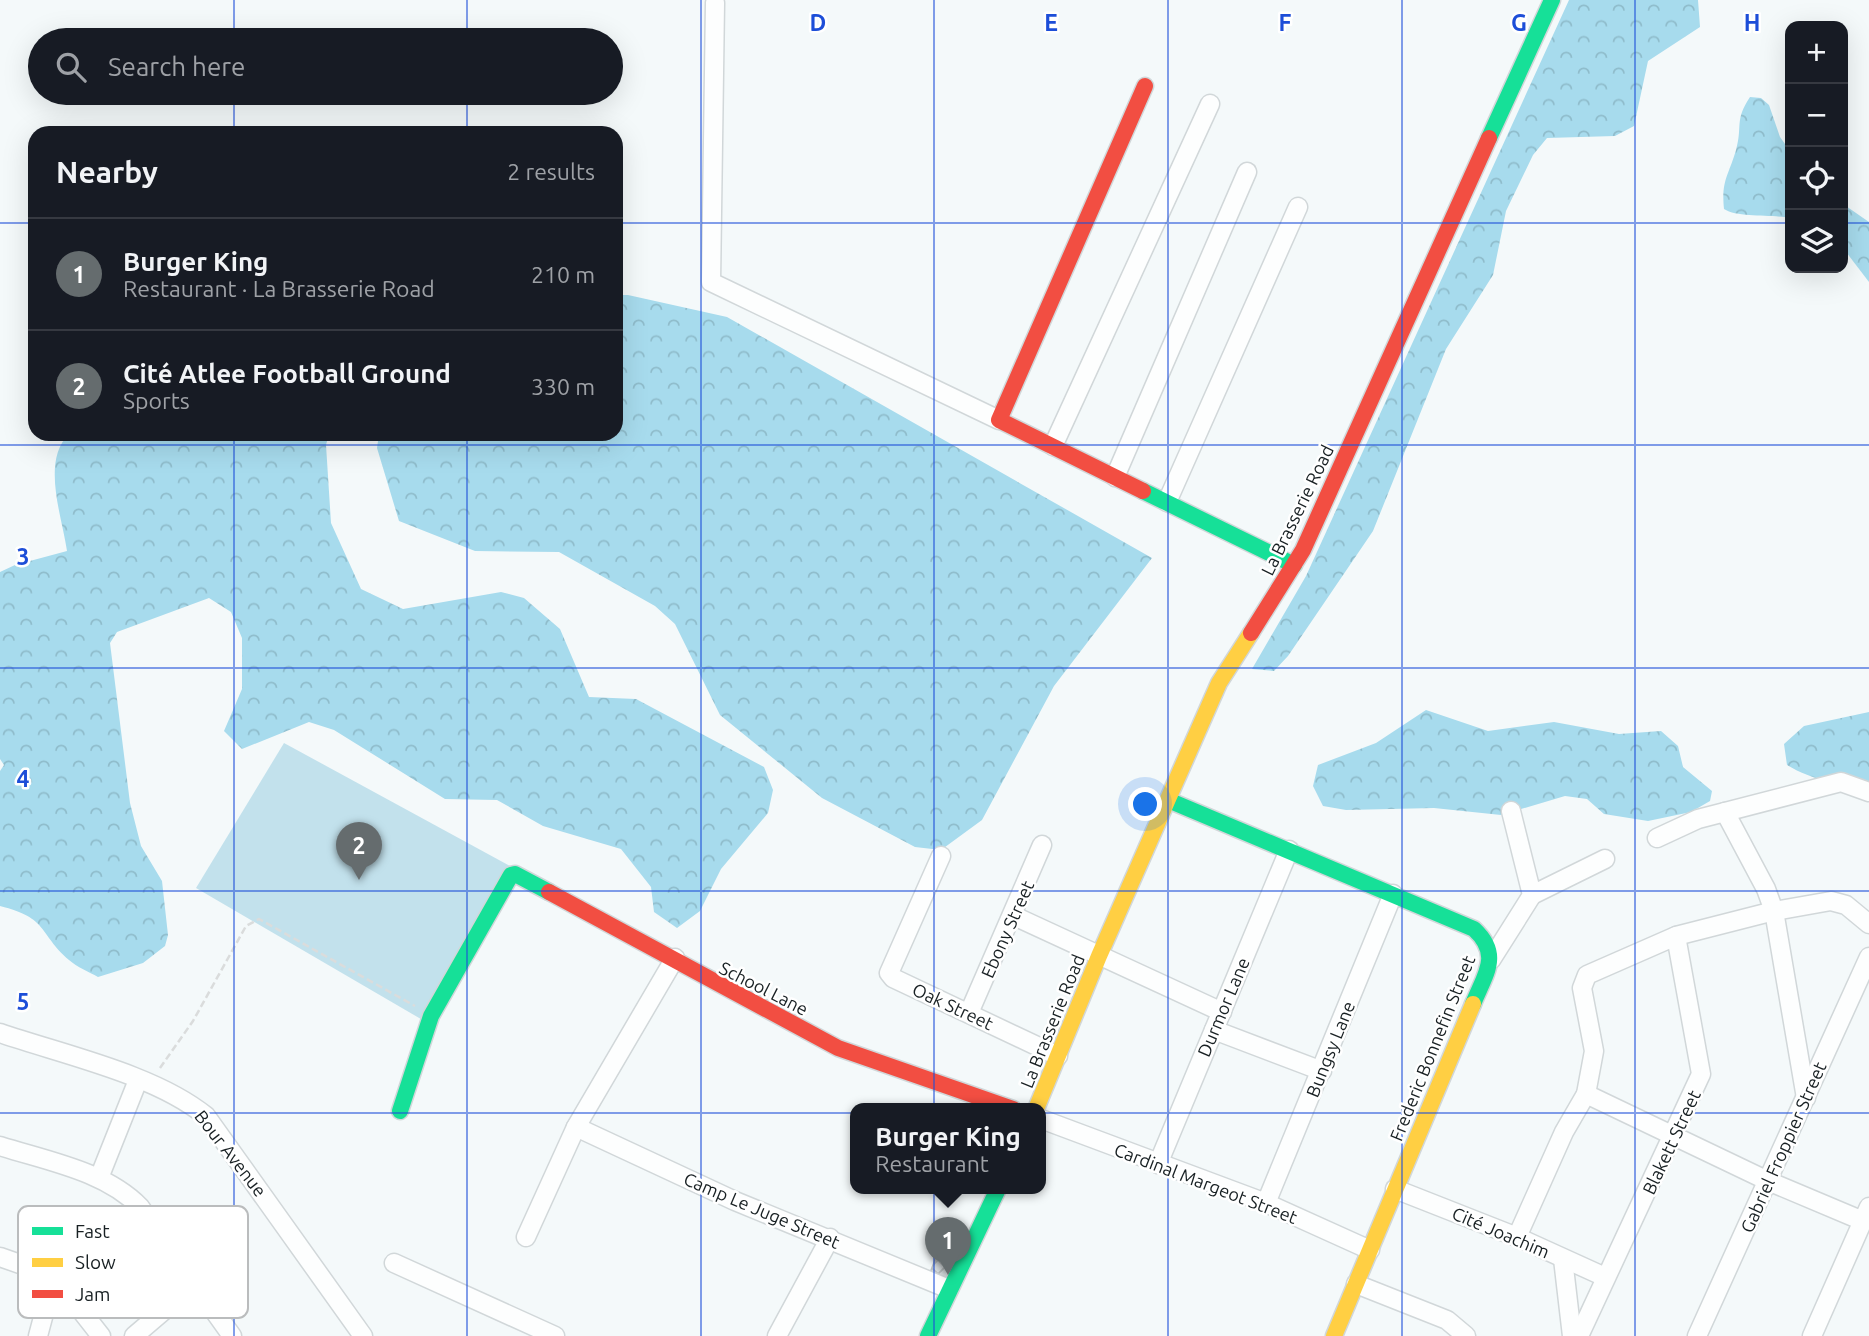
<!DOCTYPE html>
<html lang="en">
<head>
<meta charset="utf-8">
<style>
  :root { --surface:#171b24; --page:#20242c; --text:#f1f3f6; --muted:#9ea1a6; --line:#363941; --accent:#656c6e }
  body { margin:0; font-family:Ubuntu,sans-serif; background:var(--page); color:var(--text) }
  .controls { position:absolute; right:21px; top:21px; display:grid; overflow:hidden; border-radius:14px; box-shadow:0 7px 28px #0002 }
  .controls button { width:63px; height:63px; display:grid; place-items:center; padding:0; border:0; border-bottom:2px solid var(--line); background:var(--surface); color:var(--text); font:35px sans-serif }
  .you { position:absolute; left:1146px; top:805px; width:24px; height:24px; margin:-18px; border:5px solid #fff; border-radius:50%; background:#1a73e8; box-shadow:0 0 0 10px #1a73e833 }
  .badge { display:grid; place-items:center; width:46px; height:46px; border-radius:50%; background:var(--accent); color:#fff; font-size:23px; font-weight:700 }
  .pin { position:absolute; translate:-50% -58px; filter:drop-shadow(0 2px 4px #0008) }
  .pin::after { content:''; position:absolute; top:37px; width:24px; height:21px; background:inherit; clip-path:polygon(0 0,100% 0,50% 100%) }
  .popup { position:absolute; left:850px; top:1103px; width:196px; height:91px; box-sizing:border-box; display:grid; place-content:center; border-radius:14px; background:var(--surface); filter:drop-shadow(0 2px 5px #0005); font-size:23px; white-space:nowrap; color:var(--muted) }
  .popup b { font-size:26px; color:var(--text) }
  .popup::after { content:''; position:absolute; left:50%; top:100%; margin-left:-14px; border:14px solid transparent; border-top-color:var(--surface) }
  .list { margin:0; padding:0; list-style:none }
  h2 { display:flex; justify-content:space-between; align-items:center; height:91px; margin:0; padding:0 28px; font-size:30px }
  h2 small { font-size:23px; font-weight:400; color:var(--muted) }
  .list li { display:grid; grid-template-columns:46px 1fr auto; gap:21px; align-items:center; box-sizing:border-box; height:112px; padding:0 28px; border-top:2px solid var(--line) }
  .list b { display:block; font-size:26px; white-space:nowrap }
  .list p { margin:0; font-size:23px; white-space:nowrap; color:var(--muted) }
  .list em { font-size:23px; font-style:normal; color:var(--muted) }
  .icon { flex:none; width:38px; height:38px; fill:none; stroke:currentColor; stroke-width:2; stroke-linecap:round; stroke-linejoin:round }
  .map { position:relative; flex:none; width:1869px; height:1336px; overflow:hidden }
  .search { position:absolute; background:var(--surface); box-shadow:0 7px 28px #0002; left:28px; top:28px; width:595px; height:77px; display:flex; align-items:center; gap:18px; box-sizing:border-box; padding:0 24px; border-radius:38px; color:var(--muted); font-size:26px }
  .panel { position:absolute; background:var(--surface); box-shadow:0 7px 28px #0002; left:28px; top:126px; width:595px; height:315px; border-radius:21px }
  .map>svg:first-child { display:block }
  .forest { fill:url(#forest-crowns) }
  .pitch { fill:#c2e1ec }
  .building { fill:url(#building-cross-hatch); stroke:#bcc2c4; stroke-width:2; filter:url(#shadow) }
  .lines { fill:none; stroke-linecap:round; stroke-linejoin:round }
  .street-casing { stroke:#d1d7d9; stroke-width:21 }
  .fast-casing { stroke:#d1d7d9; stroke-width:19 }
  .slow-casing { stroke:#d1d7d9; stroke-width:19 }
  .jam-casing { stroke:#d1d7d9; stroke-width:19 }
  .path { stroke:#dadcdc; stroke-width:2.5; stroke-dasharray:7 3.5; stroke-linecap:butt }
  .street { stroke:#fdfefe; stroke-width:18 }
  .fast { stroke:#16e098; stroke-width:16 }
  .slow { stroke:#ffcf43; stroke-width:16 }
  .jam { stroke:#f24e42; stroke-width:16 }
  .grid { fill:none; stroke:#1d4ed8; stroke-width:2; stroke-opacity:0.55 }
  .labels { text-anchor:middle; dominant-baseline:central; stroke-width:5; stroke-linejoin:round; paint-order:stroke }
  .street-label { font-size:18px; fill:#182023; stroke:#fff }
  .key { fill:#fff; stroke:#babcbd; stroke-width:2 }
  .key-label { font-size:19px; fill:#182023 }
  .grid-label { font-size:23px; text-anchor:middle; font-weight:bold; fill:#1d4ed8; stroke:#fff; stroke-width:5; stroke-linejoin:round; paint-order:stroke }
</style>
</head>
<body>
<div class="map">
<svg width="1869" height="1336" viewBox="0 0 1869 1336">
  <defs>
    <pattern id="forest-crowns" width="20" height="18" patternUnits="userSpaceOnUse" patternTransform="scale(1.75)"><rect width="20" height="18" fill="#a7dbed"/><path d="M2 6a3 3 0 1 1 6 0M12 15a3 3 0 1 1 6 0" fill="none" stroke="#8fbccb"/></pattern>
    <pattern id="building-cross-hatch" width="8" height="8" patternUnits="userSpaceOnUse" patternTransform="scale(1.75)"><rect width="8" height="8" fill="#d9dfe1"/><path d="M0 0l8 8M0 8l8-8" fill="none" stroke="#babfc1"/></pattern>
    <filter id="shadow"><feDropShadow dx="6" dy="6" stdDeviation="0" flood-color="#0004"/></filter>
  </defs>
  <rect width="100%" height="100%" fill="#f4f9fa"/>
  <g class="forest">
    <polygon points="1569,0 1698,0 1700,27 1648,61 1634,126 1615,136 1547,138 1533,155 1506,211 1493,275 1446,349 1373,531 1288,656 1274,671 1252,669 1306,576"/>
    <path d="M 1750,97 L 1761,98 L 1769,105 L 1780,137 L 1790,151 L 1790,218 C 1770,214 1738,218 1724,209 C 1721,180 1729,175 1736,150 C 1743,126 1734,121 1750,97 Z"/>
    <polygon points="1843,204 1869,222 1869,282 1843,248"/>
    <polygon points="616,295 628,295 727,317 1152,558 1054,686 982,820 941,850 915,847 822,798 720,715 675,624 655,606 559,552 475,551 399,521 377,448 379,434 616,434"/>
    <path d="M 69,434 L 329,434 L 326,445 L 331,523 L 361,589 L 403,609 L 501,592 L 524,598 L 560,629 L 589,697 L 636,699 L 764,767 L 773,790 L 768,813 L 721,869 L 700,911 L 677,928 L 654,912 L 651,887 L 621,849 L 543,826 L 497,800 L 445,799 L 334,730 L 309,722 L 242,749 L 224,731 L 242,689 L 242,638 L 231,612 L 209,598 L 117,632 L 110,643 L 130,803 L 141,846 L 162,881 L 168,935 L 165,946 L 143,963 L 98,977 C 89,972 77,967 69,960 C 38,933 49,918 0,906 L 0,771 L 4,765 L 0,759 L 0,572 L 15,565 L 67,551 C 62,516 41,461 69,434 Z"/>
    <polygon points="1426,710 1488,731 1554,722 1619,734 1661,731 1678,746 1683,767 1712,791 1710,801 1691,812 1648,821 1604,814 1587,799 1565,796 1501,815 1434,808 1346,810 1323,806 1313,786 1318,765 1376,743"/>
    <path d="M 1869,712 L 1869,797 C 1842,783 1813,781 1787,765 L 1784,744 L 1804,726 Z"/>
  </g>
  <polygon class="pitch" points="284,743 523,873 426,1022 196,888"/>
  <polygon class="building" points="936,1258 958,1267 951,1284 929,1276"/>
  <g class="lines">
    <g class="street-casing">
      <g id="street">
        <polyline points="715,3 711,282 999,420"/>
        <polyline points="1053,446 1210,104"/>
        <polyline points="1115,477 1247,172"/>
        <polyline points="1167,502 1298,207"/>
        <polyline points="1725,812 1766,889 1774,911 1806,1098"/>
        <polyline points="1657,838 1698,819 1841,782 1869,792"/>
        <polyline points="941,856 889,973 893,978 1058,1056"/>
        <polyline points="1532,895 1605,859"/>
        <polyline points="1014,916 1222,1012"/>
        <polyline points="1491,960 1532,895 1511,811"/>
        <polyline points="969,1013 1042,845"/>
        <polyline points="1214,1030 1322,1071"/>
        <path d="M 0,1033 C 64,1055 154,1074 206,1116 L 363,1336"/>
        <polyline points="1586,1094 1768,1181 1863,1221"/>
        <polyline points="1041,1119 1266,1203 1370,1250"/>
        <polyline points="576,1127 735,1201 949,1289"/>
        <path d="M 0,1146 C 47,1161 105,1171 140,1207 L 232,1336"/>
        <polyline points="1158,1164 1289,850"/>
        <polyline points="99,1178 138,1080"/>
        <polyline points="1395,1189 1517,1237 1605,1277"/>
        <polyline points="1266,1203 1393,894"/>
        <polyline points="526,1237 576,1127 675,958"/>
        <polyline points="1517,1237 1564,1132 1586,1094 1594,1051 1582,988 1587,975 1676,936 1774,911 1831,901 1846,905 1869,924"/>
        <polyline points="0,1257 54,1276 101,1336"/>
        <polyline points="1563,1259 1572,1336"/>
        <polyline points="394,1263 555,1336"/>
        <polyline points="1356,1284 1447,1320 1466,1336"/>
        <polyline points="38,1336 54,1276"/>
        <polyline points="134,1336 195,1284"/>
        <polyline points="777,1336 830,1238"/>
        <polyline points="1579,1336 1701,1074 1676,936"/>
        <polyline points="1697,1336 1869,957"/>
        <polyline points="1812,1336 1869,1207"/>
      </g>
    </g>
    <g class="fast-casing">
      <g id="fast">
        <polyline points="1489,138 1552,0"/>
        <polyline points="1143,491 1294,565"/>
        <path d="M 1168,800 L 1474,929 C 1502,955 1485,974 1473,1004"/>
        <polyline points="400,1111 431,1016 511,875 515,874 549,892"/>
        <polyline points="928,1336 998,1189"/>
      </g>
    </g>
    <g class="slow-casing">
      <g id="slow">
        <polyline points="1036,1109 1099,956 1219,683 1251,633"/>
        <polyline points="1334,1336 1473,1004"/>
      </g>
    </g>
    <g class="jam-casing">
      <g id="jam">
        <polyline points="1143,491 999,420 1145,86"/>
        <polyline points="1251,633 1303,550 1489,138"/>
        <polyline points="549,892 838,1048 1013,1109"/>
      </g>
    </g>
    <polyline class="path" points="160,1068 193,1021 246,926 259,919 415,1006"/>
    <use href="#street" class="street"/>
    <use href="#fast" class="fast"/>
    <use href="#slow" class="slow"/>
    <use href="#jam" class="jam"/>
  </g>
  <path class="grid" d="M 234,0 L 234,40M 467,0 L 467,40M 701,0 L 701,1336M 934,0 L 934,1336M 1168,0 L 1168,1336M 1402,0 L 1402,1336M 1635,0 L 1635,1336M 234,93 L 234,133M 467,93 L 467,133M 0,223 L 35,223M 616,223 L 1790,223M 1843,223 L 1869,223M 234,434 L 234,1336M 467,434 L 467,1336M 0,445 L 1869,445M 0,668 L 1869,668M 0,891 L 1869,891M 0,1113 L 1869,1113"/>
  <g class="labels">
    <g class="street-label">
      <text transform="translate(1297 510) rotate(-64)">La Brasserie Road</text>
      <text transform="translate(1007 929) rotate(-66)">Ebony Street</text>
      <text transform="translate(764 988) rotate(27)">School Lane</text>
      <text transform="translate(953 1006) rotate(25)">Oak Street</text>
      <text transform="translate(1223 1007) rotate(-67)">Durmor Lane</text>
      <text transform="translate(1052 1021) rotate(-68)">La Brasserie Road</text>
      <text transform="translate(1432 1048) rotate(-68)">Frederic Bonnefin Street</text>
      <text transform="translate(1330 1049) rotate(-68)">Bungsy Lane</text>
      <text transform="translate(1671 1142) rotate(-65)">Blakett Street</text>
      <text transform="translate(1783 1147) rotate(-66)">Gabriel Froppier Street</text>
      <text transform="translate(231 1153) rotate(52)">Bour Avenue</text>
      <text transform="translate(1206 1183) rotate(21)">Cardinal Margeot Street</text>
      <text transform="translate(762 1210) rotate(23)">Camp Le Juge Street</text>
      <text transform="translate(1501 1232) rotate(23)">Cité Joachim</text>
    </g>
  </g>
  <rect x="18" y="1206" width="230" height="112" rx="10" class="key"/>
  <rect x="32" y="1227" width="31" height="8" fill="#16e098"/>
  <rect x="32" y="1258" width="31" height="9" fill="#ffcf43"/>
  <rect x="32" y="1290" width="31" height="8" fill="#f24e42"/>
  <g class="key-label">
    <text x="75" y="1238">Fast</text>
    <text x="75" y="1269">Slow</text>
    <text x="75" y="1301">Jam</text>
  </g>
  <g class="grid-label">
    <text x="818" y="31">D</text>
    <text x="1051" y="31">E</text>
    <text x="1285" y="31">F</text>
    <text x="1519" y="31">G</text>
    <text x="1752" y="31">H</text>
    <text x="23" y="565">3</text>
    <text x="23" y="787">4</text>
    <text x="23" y="1010">5</text>
  </g>
</svg>
<div class="controls">
<button>+</button>
<button>−</button>
<button><svg class="icon" aria-label="locate" viewBox="0 0 24 24"><circle cx="12" cy="12" r="6"/><path d="M12 2v4M12 18v4M2 12h4M18 12h4"/></svg></button>
<button><svg class="icon" aria-label="layers" viewBox="0 0 24 24"><path d="M12 4l9 5-9 5-9-5zM3 14l9 5 9-5"/></svg></button>
</div>
<div class="you"></div>
<div class="pin badge" style="left:948px;top:1275px">1</div>
<div class="popup"><b>Burger King</b>Restaurant</div>
<div class="pin badge" style="left:359px;top:880px">2</div>
<div class="search"><svg class="icon" aria-label="search" viewBox="0 0 24 24"><circle cx="10" cy="10" r="6"/><path d="M15 15l6 6"/></svg>Search here</div>
<section class="panel">
<h2>Nearby<small>2 results</small></h2>
<ul class="list">
<li><span class="badge">1</span><div><b>Burger King</b><p>Restaurant · La Brasserie Road</p></div><em>210 m</em></li>
<li><span class="badge">2</span><div><b>Cité Atlee Football Ground</b><p>Sports</p></div><em>330 m</em></li>
</ul>
</section>
</div>
</body>
</html>
